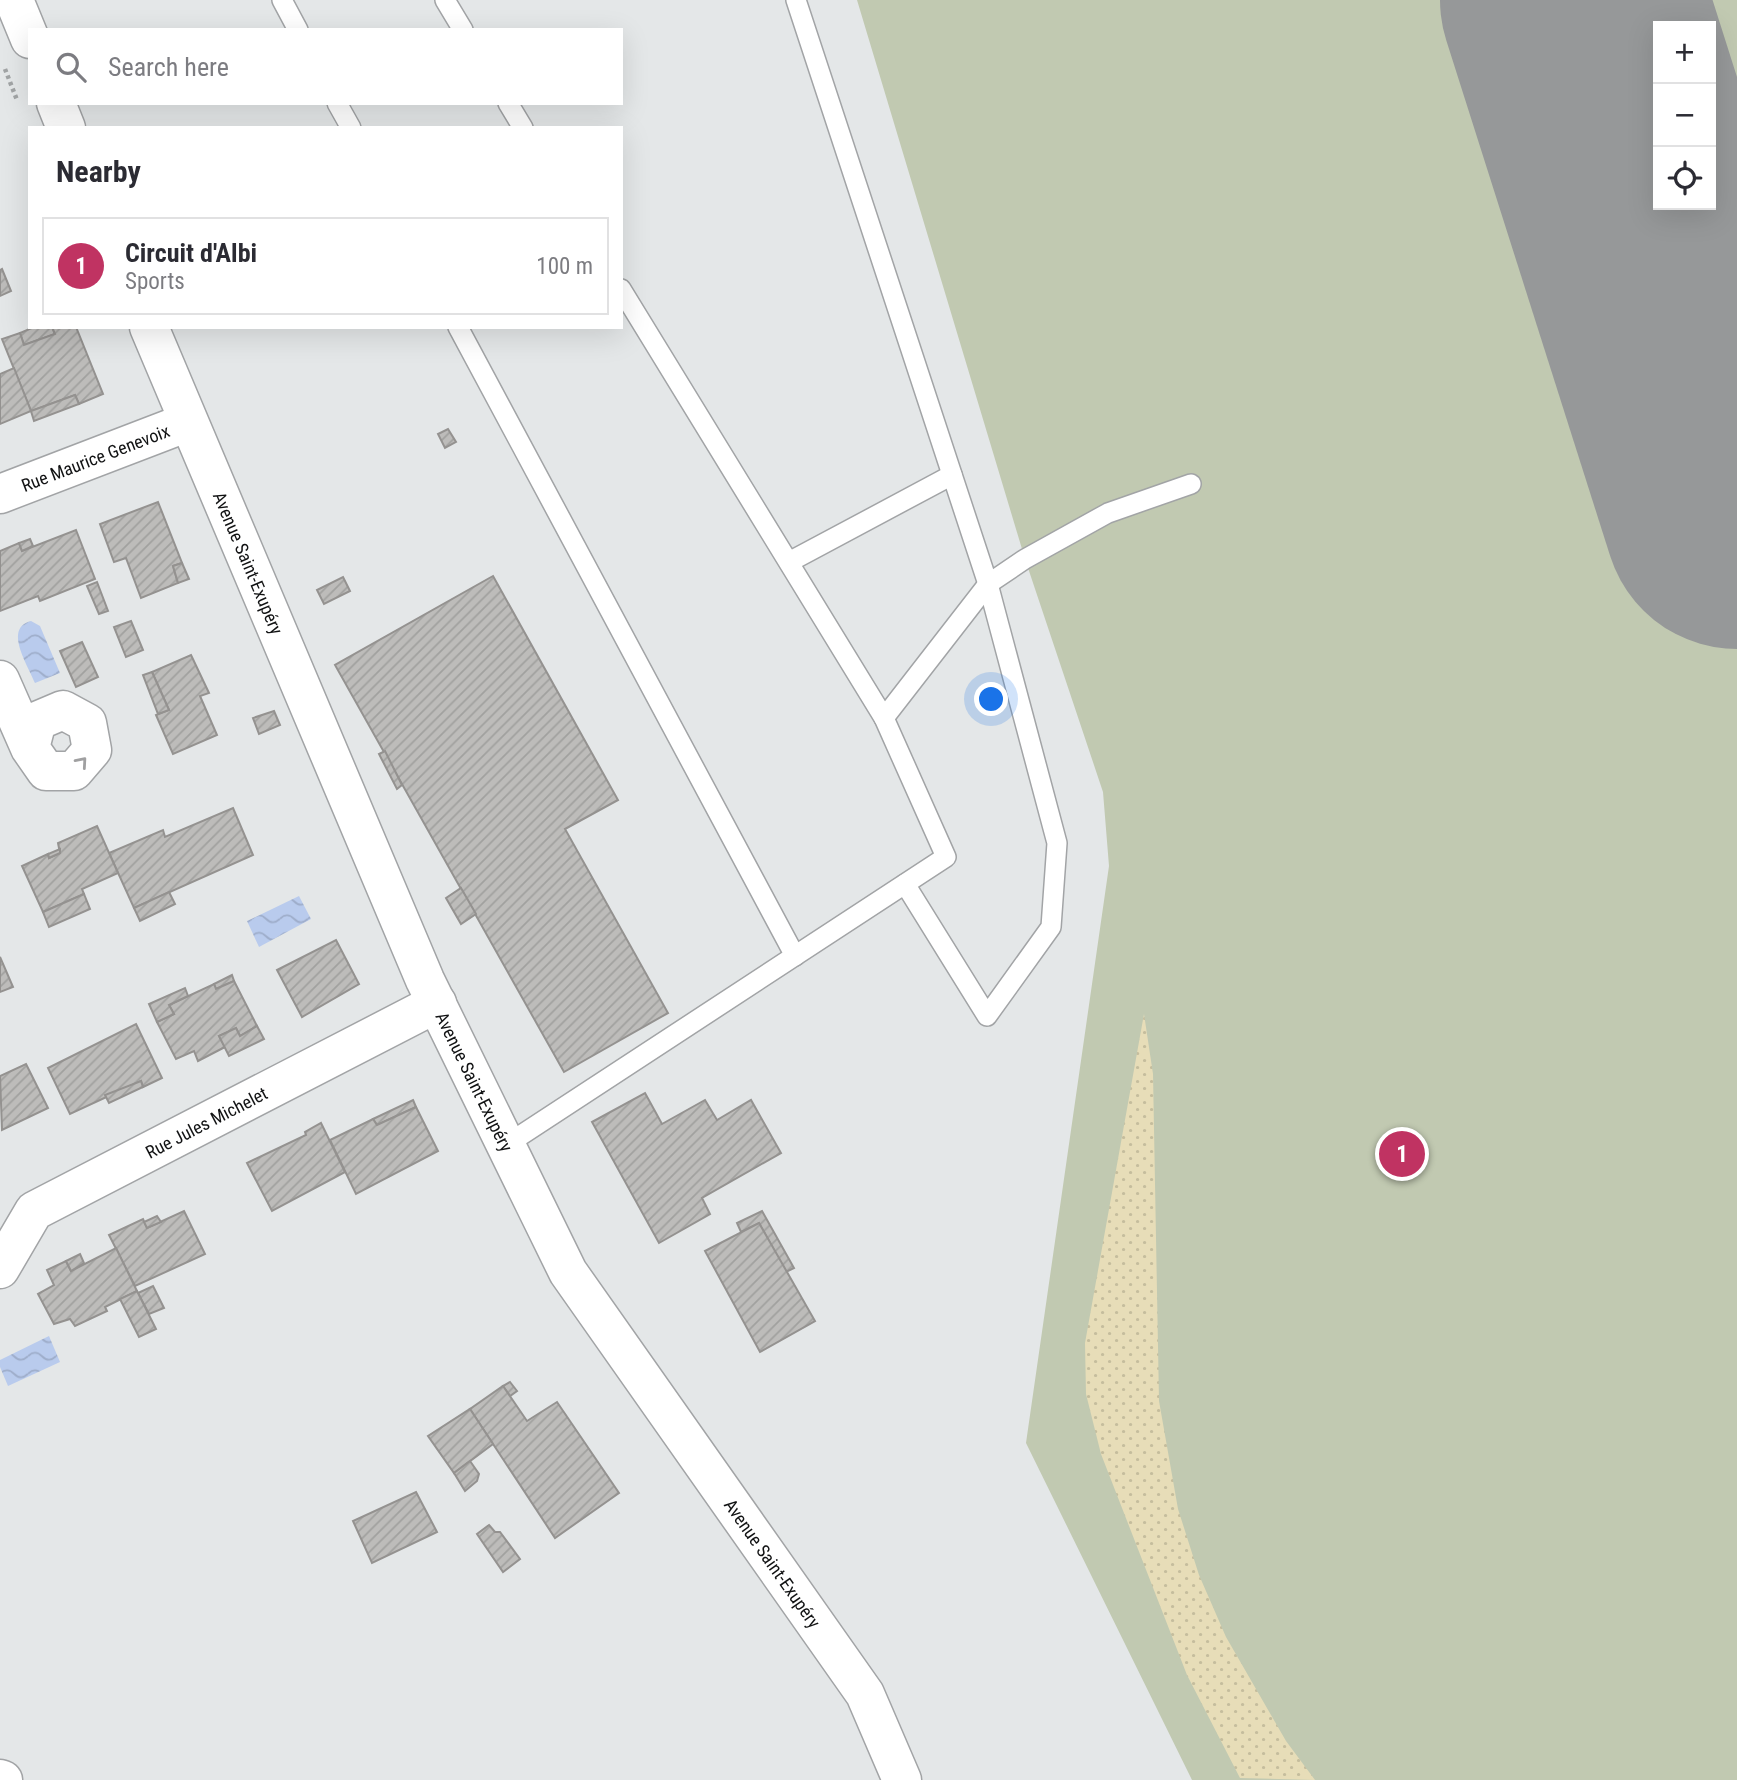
<!DOCTYPE html>
<html lang="en">
<head>
<meta charset="utf-8">
<style>
  :root { --surface:#fff; --page:#f7f7f7; --text:#2b2b33; --muted:#7c7c81; --line:#e1e1e2; --accent:#c03362 }
  body { margin:0; font-family:"Roboto Condensed",sans-serif; background:var(--page); color:var(--text) }
  .controls { position:absolute; right:21px; top:21px; display:grid; overflow:hidden; border-radius:0px; box-shadow:0 7px 28px #0002 }
  .controls button { width:63px; height:63px; display:grid; place-items:center; padding:0; border:0; border-bottom:2px solid var(--line); background:var(--surface); color:var(--text); font:35px sans-serif }
  .you { position:absolute; left:992px; top:700px; width:24px; height:24px; margin:-18px; border:5px solid #fff; border-radius:50%; background:#1a73e8; box-shadow:0 0 0 10px #1a73e833 }
  .badge { display:grid; place-items:center; width:46px; height:46px; border-radius:50%; background:var(--accent); color:#fff; font-size:23px; font-weight:700 }
  .pin { position:absolute; translate:-50% -50%; border:4px solid #fff; box-shadow:0 2px 7px #0006 }
  .list { margin:0; padding:0; list-style:none }
  h2 { display:flex; justify-content:space-between; align-items:center; height:91px; margin:0; padding:0 28px; font-size:30px }
  h2 small { font-size:23px; font-weight:400; color:var(--muted) }
  .list li { display:grid; grid-template-columns:46px 1fr auto; gap:21px; align-items:center; box-sizing:border-box; height:98px; margin:0 14px 14px; padding:0 14px; border:2px solid var(--line); border-radius:0px }
  .list b { display:block; font-size:26px; white-space:nowrap }
  .list p { margin:0; font-size:23px; white-space:nowrap; color:var(--muted) }
  .list em { font-size:23px; font-style:normal; color:var(--muted) }
  .icon { flex:none; width:38px; height:38px; fill:none; stroke:currentColor; stroke-width:2; stroke-linecap:round; stroke-linejoin:round }
  .map { position:relative; flex:none; width:1737px; height:1780px; overflow:hidden }
  .search { position:absolute; background:var(--surface); box-shadow:0 7px 28px #0002; left:28px; top:28px; width:595px; height:77px; display:flex; align-items:center; gap:18px; box-sizing:border-box; padding:0 24px; border-radius:0px; color:var(--muted); font-size:26px }
  .panel { position:absolute; background:var(--surface); box-shadow:0 7px 28px #0002; left:28px; top:126px; width:595px; height:203px; border-radius:0px }
  .map>svg:first-child { display:block }
  .grass { fill:#c1c9b1; fill-rule:evenodd }
  .sand { fill:url(#sand-dots) }
  .water { fill:url(#water-waves) }
  .lines { fill:none; stroke-linecap:round; stroke-linejoin:round }
  .taxiway { stroke:#969899; stroke-width:107 }
  .runway { stroke:#969899; stroke-width:266 }
  .building { fill:url(#building-hatch); stroke:#949290; stroke-width:2 }
  .service-casing { stroke:#a2a4a6; stroke-width:22 }
  .minor-casing { stroke:#a2a4a6; stroke-width:41 }
  .tertiary-casing { stroke:#a2a4a6; stroke-width:41 }
  .path { stroke:#a1a4a5; stroke-width:4.5; stroke-dasharray:3.5 3.5; stroke-linecap:butt }
  .service { stroke:#fff; stroke-width:19 }
  .minor { stroke:#fff; stroke-width:38 }
  .tertiary { stroke:#fff; stroke-width:38 }
  .oneway { stroke:#a0a0a1 }
  .labels { text-anchor:middle; dominant-baseline:central; stroke-width:5; stroke-linejoin:round; paint-order:stroke }
  .street-label { font-size:18px; fill:#111213; stroke:#e4e7e8 }
</style>
</head>
<body>
<div class="map">
<svg width="1737" height="1780" viewBox="0 0 1737 1780">
  <defs>
    <pattern id="sand-dots" width="8" height="8" patternUnits="userSpaceOnUse" patternTransform="scale(1.75)"><rect width="8" height="8" fill="#e7ddb8"/><path d="M2 2h.1M6 6h.1" fill="none" stroke="#c5bd9d" stroke-width="1.8" stroke-linecap="round"/></pattern>
    <pattern id="water-waves" width="16" height="10" patternUnits="userSpaceOnUse" patternTransform="scale(1.75)"><rect width="16" height="10" fill="#b9cbed"/><path d="M0 5q4-4 8 0t8 0" fill="none" stroke="#9eadca"/></pattern>
    <pattern id="building-hatch" width="6" height="6" patternUnits="userSpaceOnUse" patternTransform="scale(1.75)"><rect width="6" height="6" fill="#bdbcba"/><path d="M-1 1l2-2M0 6l6-6M5 7l2-2" fill="none" stroke="#a1a19f"/></pattern>
  </defs>
  <rect width="100%" height="100%" fill="#e4e7e8"/>
  <path class="grass" d="M 857,0 L 1737,0 L 1737,1780 L 1192,1780 L 1026,1443 L 1109,866 L 1103,792 L 1025,559 ZM 1658,26 L 1711,26 L 1711,205 L 1658,205 Z"/>
  <polygon class="sand" points="1144,1014 1153,1074 1159,1401 1178,1509 1199,1575 1226,1637 1286,1741 1315,1780 1240,1778 1187,1675 1101,1454 1086,1394 1085,1343"/>
  <g class="water">
    <path d="M 31,621 L 40,626 L 60,673 L 35,683 C 28,665 3,628 31,621 Z"/>
    <polygon points="299,896 311,919 259,947 247,921"/>
    <polygon points="49,1336 60,1362 8,1386 0,1367 0,1360"/>
  </g>
  <g class="lines">
    <polyline class="taxiway" points="1643,219 1626,108 1627,55 1651,0"/>
    <polyline class="runway" points="1573,0 1737,516"/>
  </g>
  <g class="building">
    <polygon points="2,269 11,291 0,296 0,270"/>
    <polygon points="34,327 52,327 55,334 24,345 20,333"/>
    <polygon points="52,327 76,327 103,394 79,404 75,395 31,411 2,339 20,333 24,345 55,334"/>
    <polygon points="14,368 31,411 0,424 0,374"/>
    <polygon points="75,395 79,404 34,421 31,411"/>
    <polygon points="448,429 456,442 445,448 438,434"/>
    <polygon points="158,502 182,563 173,566 178,583 141,598 126,558 114,562 100,524"/>
    <polygon points="76,530 95,579 40,601 38,596 0,611 0,551 19,543 22,551"/>
    <polygon points="30,539 33,546 22,551 19,543"/>
    <polygon points="182,563 189,579 178,583 173,566"/>
    <polygon points="493,576 618,800 565,829 668,1013 564,1072 335,665"/>
    <polygon points="343,577 350,591 324,604 317,590"/>
    <polygon points="97,582 108,611 99,614 87,586"/>
    <polygon points="131,621 143,650 126,657 114,627"/>
    <polygon points="82,642 98,677 76,687 60,651"/>
    <polygon points="191,655 209,693 200,696 217,735 173,754 156,715 169,710 152,672"/>
    <polygon points="152,672 169,710 158,714 143,675"/>
    <polygon points="274,711 280,725 259,734 253,718"/>
    <polygon points="385,751 402,785 397,789 379,754"/>
    <polygon points="233,808 253,855 134,908 109,853 163,830 165,837"/>
    <polygon points="97,826 118,873 82,889 84,894 43,912 22,866 48,854 49,858 60,853 58,843"/>
    <polygon points="60,849 60,853 49,858 48,854"/>
    <polygon points="461,888 476,914 461,924 446,898"/>
    <polygon points="169,892 175,904 140,921 134,908"/>
    <polygon points="84,894 90,909 49,927 43,912"/>
    <polygon points="336,940 359,984 302,1017 277,970"/>
    <polygon points="0,957 13,987 0,992"/>
    <polygon points="232,975 234,981 216,989 214,984"/>
    <polygon points="234,981 257,1026 240,1036 236,1028 219,1036 225,1047 198,1061 194,1051 176,1059 157,1022 174,1014 169,1005 214,984 216,989"/>
    <polygon points="185,988 188,996 169,1005 174,1014 157,1022 149,1004"/>
    <polygon points="136,1024 162,1078 143,1087 141,1081 70,1114 48,1068"/>
    <polygon points="257,1026 264,1039 229,1056 219,1036 236,1028 240,1036"/>
    <polygon points="26,1064 48,1108 2,1130 0,1076"/>
    <polygon points="141,1081 143,1087 109,1103 105,1095"/>
    <polygon points="645,1093 662,1124 705,1100 717,1120 751,1100 781,1153 702,1198 710,1214 659,1243 592,1122"/>
    <polygon points="413,1100 416,1107 377,1125 373,1119"/>
    <polygon points="416,1107 438,1151 356,1194 330,1140 373,1119 377,1125"/>
    <polygon points="321,1123 345,1172 272,1211 247,1163 306,1135 305,1132"/>
    <polygon points="184,1211 205,1254 135,1286 109,1235 143,1219 147,1228"/>
    <polygon points="762,1211 794,1268 786,1272 759,1223 741,1232 737,1223"/>
    <polygon points="157,1216 161,1222 147,1228 144,1222"/>
    <polygon points="759,1223 815,1321 760,1352 705,1251"/>
    <polygon points="116,1248 137,1291 105,1307 107,1311 75,1326 70,1319 54,1324 38,1294 54,1285 47,1270 66,1261 71,1271"/>
    <polygon points="80,1254 84,1263 71,1271 66,1261"/>
    <polygon points="153,1286 164,1308 149,1314 138,1293"/>
    <polygon points="137,1291 156,1329 139,1337 120,1299"/>
    <polygon points="510,1382 517,1391 510,1396 503,1386"/>
    <polygon points="503,1386 527,1421 557,1402 619,1493 555,1538 470,1409"/>
    <polygon points="470,1409 493,1444 454,1473 428,1436"/>
    <polygon points="470,1461 479,1474 477,1481 465,1491 454,1473"/>
    <polygon points="416,1492 437,1532 372,1563 353,1521"/>
    <polygon points="489,1525 495,1532 500,1532 520,1559 503,1572 477,1534"/>
  </g>
  <g class="lines">
    <g class="service-casing">
      <g id="service">
        <polyline points="282,0 298,30"/>
        <polyline points="445,0 463,30"/>
        <polyline points="796,0 988,584 1057,843 1051,927 987,1016 905,884"/>
        <polyline points="337,103 351,128"/>
        <polyline points="508,103 523,128"/>
        <polyline points="621,289 884,718 988,584 1025,559 1108,513 1191,484"/>
        <polyline points="458,327 795,956"/>
        <polyline points="789,562 952,475"/>
        <polyline points="506,1145 946,857 884,718"/>
      </g>
    </g>
    <g class="minor-casing">
      <g id="minor">
        <path id="s1" d="M 0,494 L 188,422"/>
        <polyline points="0,680 30,748 46,771 74,771 92,750 87,723 63,710 37,721 30,748"/>
        <path id="s2" d="M 0,1269 L 34,1211 L 437,1003"/>
        <polyline points="0,1779 3,1780"/>
      </g>
    </g>
    <g class="tertiary-casing">
      <g id="tertiary">
        <polyline points="14,0 30,39"/>
        <polyline points="56,103 66,128"/>
        <path id="s3" d="M 149,327 L 425,980 L 568,1272 L 865,1694 L 902,1780"/>
      </g>
    </g>
    <polyline class="path" points="5,69 17,100"/>
    <use href="#service" class="service"/>
    <use href="#minor" class="minor"/>
    <use href="#tertiary" class="tertiary"/>
  </g>
  <defs><path id="oneway-chevron" d="M-2-3.5L2.5 0L-2 3.5" fill="none" stroke-width="1.6" stroke-linecap="round" stroke-linejoin="round" transform="scale(1.75)"/></defs>
  <use class="oneway" href="#oneway-chevron" transform="translate(82 762) rotate(-49)"/>
  <g class="labels">
    <g class="street-label">
      <text stroke="none"><textPath href="#s1" startOffset="102">Rue Maurice Genevoix</textPath></text>
      <text stroke="none"><textPath href="#s3" startOffset="256">Avenue Saint-Exupéry</textPath></text>
      <text stroke="none"><textPath href="#s3" startOffset="822">Avenue Saint-Exupéry</textPath></text>
      <text stroke="none"><textPath href="#s2" startOffset="261">Rue Jules Michelet</textPath></text>
      <text stroke="none"><textPath href="#s3" startOffset="1390">Avenue Saint-Exupéry</textPath></text>
    </g>
  </g>
</svg>
<div class="controls">
<button>+</button>
<button>−</button>
<button><svg class="icon" aria-label="locate" viewBox="0 0 24 24"><circle cx="12" cy="12" r="6"/><path d="M12 2v4M12 18v4M2 12h4M18 12h4"/></svg></button>
</div>
<div class="you"></div>
<div class="pin badge" style="left:1402px;top:1154px">1</div>
<div class="search"><svg class="icon" aria-label="search" viewBox="0 0 24 24"><circle cx="10" cy="10" r="6"/><path d="M15 15l6 6"/></svg>Search here</div>
<section class="panel">
<h2>Nearby<small></small></h2>
<ul class="list">
<li><span class="badge">1</span><div><b>Circuit d'Albi</b><p>Sports</p></div><em>100 m</em></li>
</ul>
</section>
</div>
</body>
</html>
